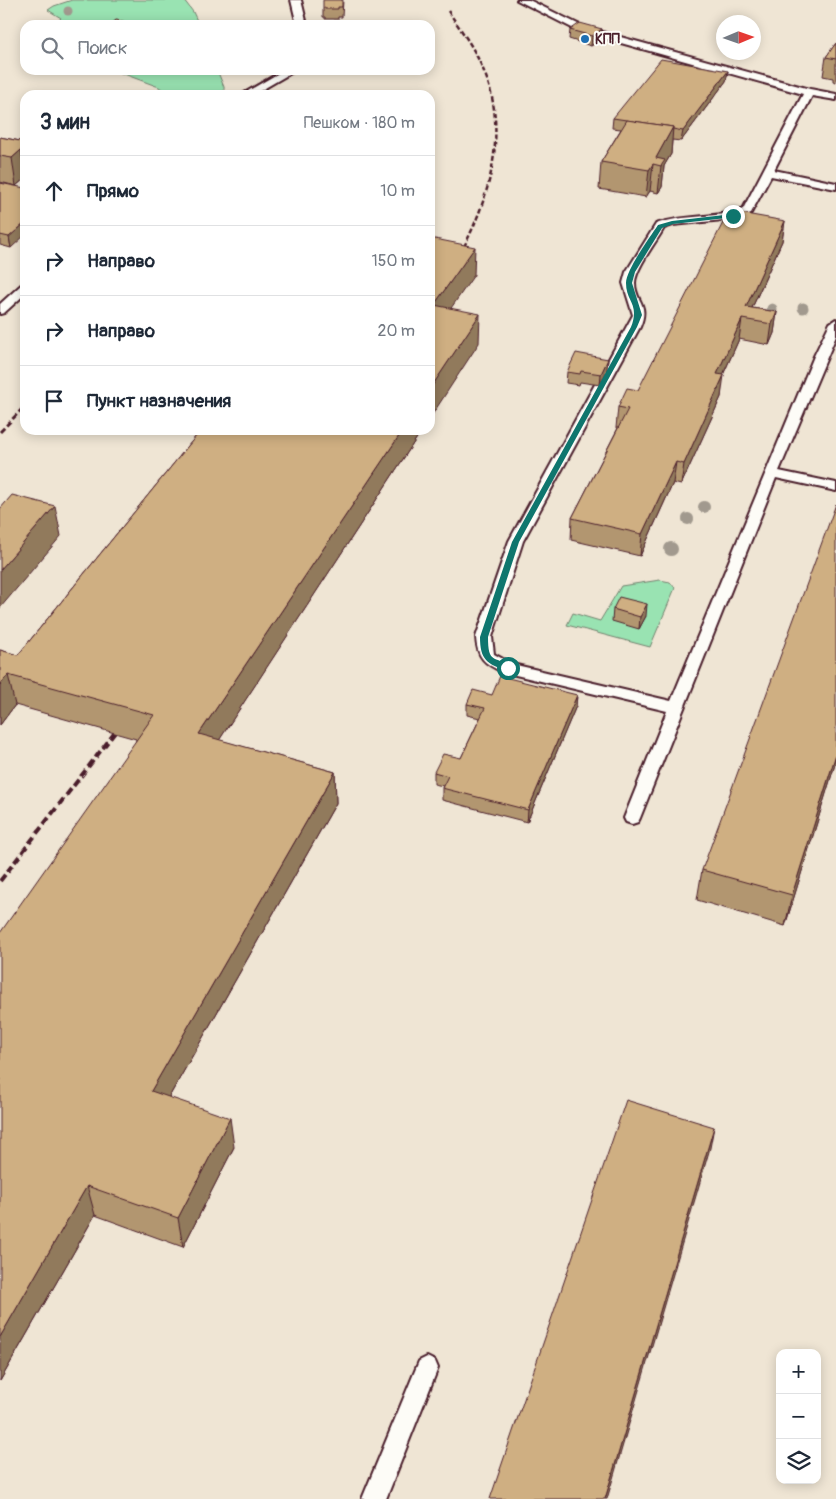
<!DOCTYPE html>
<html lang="ru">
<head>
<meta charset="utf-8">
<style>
  :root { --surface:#fff; --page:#f2f2f3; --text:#1f2937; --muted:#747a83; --line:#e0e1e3 }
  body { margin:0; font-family:Pangolin,sans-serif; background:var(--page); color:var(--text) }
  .controls { position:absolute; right:15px; bottom:15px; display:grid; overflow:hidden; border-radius:10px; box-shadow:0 2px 12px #0003 }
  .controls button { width:45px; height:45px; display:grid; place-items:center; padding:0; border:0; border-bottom:1px solid var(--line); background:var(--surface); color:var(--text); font:25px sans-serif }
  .compass { position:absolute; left:716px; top:15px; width:45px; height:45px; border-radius:50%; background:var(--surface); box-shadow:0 2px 12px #0003; rotate:88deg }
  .stop { position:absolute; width:15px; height:15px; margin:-11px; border:4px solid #0f766e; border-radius:50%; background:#fff }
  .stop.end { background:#0f766e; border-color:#fff; box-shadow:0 1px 5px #0008 }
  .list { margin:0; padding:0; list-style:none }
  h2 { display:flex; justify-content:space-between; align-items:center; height:65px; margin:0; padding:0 20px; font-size:21px }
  h2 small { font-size:16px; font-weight:400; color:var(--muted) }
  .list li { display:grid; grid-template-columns:32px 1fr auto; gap:15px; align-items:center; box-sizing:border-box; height:70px; padding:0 20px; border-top:1px solid var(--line) }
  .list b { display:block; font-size:19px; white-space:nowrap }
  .list em { font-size:16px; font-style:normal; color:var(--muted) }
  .icon { flex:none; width:28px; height:28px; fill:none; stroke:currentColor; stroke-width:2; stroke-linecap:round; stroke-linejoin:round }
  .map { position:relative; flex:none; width:836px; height:1499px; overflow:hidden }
  .search { position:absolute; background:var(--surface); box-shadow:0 2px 12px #0003; left:20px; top:20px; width:415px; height:55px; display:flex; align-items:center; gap:12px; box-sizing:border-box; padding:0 18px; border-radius:15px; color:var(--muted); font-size:19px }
  .panel { position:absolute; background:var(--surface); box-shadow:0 2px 12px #0003; left:20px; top:90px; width:415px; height:345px; border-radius:15px }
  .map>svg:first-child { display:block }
  .green { fill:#99e3b2; stroke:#72816e }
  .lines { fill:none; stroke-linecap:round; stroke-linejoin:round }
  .lane-casing { stroke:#4a1f2b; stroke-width:4 }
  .lane { fill:#fdfcf7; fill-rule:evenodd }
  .rail-far2 { stroke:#4a1f2b; stroke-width:2.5; stroke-dasharray:5 2.5; stroke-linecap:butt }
  .rail-far1 { stroke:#4a1f2b; stroke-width:3; stroke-dasharray:6 3; stroke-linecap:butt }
  .rail { stroke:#4a1f2b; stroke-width:4; stroke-dasharray:8 4; stroke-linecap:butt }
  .tree { fill:#a1998e }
  .wall { fill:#b29670; stroke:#4a1f2b }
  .shaded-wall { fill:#917a5b; stroke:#4a1f2b }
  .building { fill:#cfaf82; stroke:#4a1f2b }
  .route { fill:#0f766e }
  .poi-dot { fill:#1f6fb2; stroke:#fdfcf7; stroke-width:2 }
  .labels { text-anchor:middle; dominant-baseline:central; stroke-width:4; stroke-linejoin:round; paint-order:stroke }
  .far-poi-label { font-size:14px; font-weight:bold; fill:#4a1f2b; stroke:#fdfcf7; text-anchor:start }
</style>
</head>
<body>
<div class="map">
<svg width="836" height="1499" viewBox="0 0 836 1499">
  <rect width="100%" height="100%" fill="#efe5d4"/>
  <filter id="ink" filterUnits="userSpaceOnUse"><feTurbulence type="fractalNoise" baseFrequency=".02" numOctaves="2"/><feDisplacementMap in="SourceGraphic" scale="10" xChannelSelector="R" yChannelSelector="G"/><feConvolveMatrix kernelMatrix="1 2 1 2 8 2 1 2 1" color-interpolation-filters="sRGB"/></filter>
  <g filter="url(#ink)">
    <g class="green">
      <polygon points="72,0 184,0 193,12 199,25 31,25 38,22 58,21 61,18 48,10 54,6"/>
      <polygon points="113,70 217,70 224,87 224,93 220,95 170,95 159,87"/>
      <polygon points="660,580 670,582 675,588 650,647 567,625 573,613 600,621 621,586"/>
    </g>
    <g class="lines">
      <g class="lane-casing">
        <g id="lane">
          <polygon points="291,0 301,0 307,25 297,25"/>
          <path d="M 517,0 L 529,0 L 584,27 L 810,89 L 836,94 L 836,100 L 812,96 L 774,170 L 836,183 L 836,189 L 771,176 L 751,213 L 733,219 L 673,225 L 664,228 C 657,241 635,269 635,283 C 635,302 650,303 640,327 L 523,541 L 492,637 L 494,654 L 512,664 L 671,701 L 814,356 L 830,323 L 836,319 L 836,336 L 779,471 L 836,483 L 836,491 L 776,478 L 640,818 L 638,822 L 632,824 L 626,822 L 624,818 L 667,711 L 503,672 C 484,664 477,657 476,637 L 509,541 L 633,315 L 623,283 L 626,272 L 656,224 C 684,214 715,219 743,209 L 803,94 L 578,31 Z"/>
          <polygon points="284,70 296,70 253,95 241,95"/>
          <polygon points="25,284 25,294 4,313 0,314 0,304 21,285"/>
          <polygon points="427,1357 435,1361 438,1368 386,1499 362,1499 419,1361"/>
        </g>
      </g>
      <use href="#lane" class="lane"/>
      <path class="rail-far2" d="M 448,11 C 462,31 476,51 485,74 C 509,136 488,203 458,258"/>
      <polyline class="rail-far1" points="0,432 25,406"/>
      <polyline class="rail" points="0,881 123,722"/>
    </g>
    <g class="tree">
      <circle cx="68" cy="11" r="4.5"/>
      <circle cx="803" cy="308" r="5.5"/>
      <circle cx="772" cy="309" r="5.5"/>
      <circle cx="704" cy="507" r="6"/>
      <circle cx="688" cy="519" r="6"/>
      <circle cx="671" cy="549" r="7"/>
    </g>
    <g class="wall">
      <polygon points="343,0 342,17 338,17 338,19 325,19 325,17 323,17 323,8"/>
      <polygon points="602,29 601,39 591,46 569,39 570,30"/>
      <polygon points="836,43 836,82 833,81 833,78 823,76 826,57"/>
      <polygon points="728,71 726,81 681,141 672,140 671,154 664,166 662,187 658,193 650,191 646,197 599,189 601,162 621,129 612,128 613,118"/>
      <polygon points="0,137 25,142 25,178 16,186 0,182"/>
      <polygon points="0,183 11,248 0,245"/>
      <polygon points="785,221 782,241 752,308 777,312 774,333 769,345 739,339 723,375 721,397 681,485 673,483 640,556 571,540 572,518 618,428 616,428 618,407 638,390"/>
      <polygon points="608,359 607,370 600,385 580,382 579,385 566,383 567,372"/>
      <polygon points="201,430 422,430 219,740 335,772 336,803 169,1097 234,1147 183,1247 95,1215 0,1381 136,739 15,705 0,725 0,650 18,655"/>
      <polygon points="613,609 646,616 639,629 612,621"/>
      <polygon points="492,695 577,695 576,706 527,822 442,800 442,788 443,786 434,784 434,772 461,758 480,718 467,715 467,704"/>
      <polygon points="836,761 785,926 697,900 702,870"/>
    </g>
    <g class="shaded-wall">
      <polygon points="602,29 601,39 591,46 592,36"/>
      <polygon points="728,71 726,81 681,141 683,131"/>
      <polygon points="673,127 671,154 664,166 662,187 658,193 661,166 656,158"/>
      <polygon points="21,150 25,178 16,186 12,158"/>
      <polygon points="653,164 650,191 646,197 649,170"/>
      <polygon points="785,221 782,241 747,319 746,307"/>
      <polygon points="25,223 25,235 11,248 9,237"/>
      <polygon points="475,247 474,275 433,334 434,305"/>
      <polygon points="777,312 774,333 769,345 772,324"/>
      <polygon points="480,314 479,343 430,418 430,389"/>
      <polygon points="742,319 739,339 714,395 717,374"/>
      <polygon points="608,359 607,370 600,385 601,374"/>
      <polygon points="724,375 721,397 681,485 684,464"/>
      <polygon points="403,430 422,430 203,765 199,734"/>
      <polygon points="676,462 673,483 640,556 642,534"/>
      <polygon points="55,506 61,536 0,608 0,570"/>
      <polygon points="647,604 646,616 639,629 640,617"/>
      <polygon points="8,675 15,705 0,725 0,685"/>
      <polygon points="577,695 576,706 527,822 528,810"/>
      <polygon points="836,754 836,761 785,926 792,895"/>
      <polygon points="335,772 336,803 156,1120 151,1091"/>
      <polygon points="230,1118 234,1147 183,1247 178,1218"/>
      <polygon points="714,1127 710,1148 607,1499 605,1499"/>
      <polygon points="87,1186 95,1215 0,1381 0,1337"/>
    </g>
    <g class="building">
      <polygon points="323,0 342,0 342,7 338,7 338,9 325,9 325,7 323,8"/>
      <polygon points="116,20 145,25 110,25"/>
      <polygon points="580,23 602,29 592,36 570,30"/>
      <polygon points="836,43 836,59 826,57"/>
      <polygon points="661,59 728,71 683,131 673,129 673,127 613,118"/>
      <polygon points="627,120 673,127 656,158 665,160 661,166 653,164 649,170 601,162"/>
      <polygon points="0,137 25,142 25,151 21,150 12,158 0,156"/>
      <polygon points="0,183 25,188 25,223 9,237 0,235"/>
      <polygon points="729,211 785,221 746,307 777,312 772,324 742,319 717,374 724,375 684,464 676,462 642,534 572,518 628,409 618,407 627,388 638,390"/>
      <polygon points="430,238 475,247 434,305 480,314 430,389"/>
      <polygon points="576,353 608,359 601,374 581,371 580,374 567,372"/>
      <polygon points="201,430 403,430 199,734 335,772 151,1091 230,1118 178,1218 87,1186 0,1337 0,933 154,715 8,675 0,685 0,650 18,655"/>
      <polygon points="12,495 55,506 0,570 0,509"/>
      <polygon points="836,504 836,754 792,895 702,870"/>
      <polygon points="619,597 647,604 640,617 613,609"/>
      <polygon points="500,676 577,695 528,810 442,788 448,776 434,772 443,754 461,758 485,708 467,704 473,690 492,695"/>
      <polygon points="626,1100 714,1127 605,1499 490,1499"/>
    </g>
  </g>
  <path class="route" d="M 733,214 L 735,217 L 673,224 L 662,228 L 635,272 L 632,283 L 642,315 L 637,327 L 519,542 L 488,637 C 488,666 495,654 512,668 L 508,671 C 487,664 480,660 480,637 L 512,542 L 631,327 C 640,304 626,302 626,283 C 626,270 650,237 658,225 L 672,221 Z"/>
  <circle class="poi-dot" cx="585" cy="39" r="5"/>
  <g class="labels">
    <g class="far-poi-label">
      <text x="595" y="39">КПП</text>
    </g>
  </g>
</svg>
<div class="controls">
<button>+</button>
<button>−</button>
<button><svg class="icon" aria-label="layers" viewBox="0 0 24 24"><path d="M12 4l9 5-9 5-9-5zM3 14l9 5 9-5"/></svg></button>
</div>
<svg class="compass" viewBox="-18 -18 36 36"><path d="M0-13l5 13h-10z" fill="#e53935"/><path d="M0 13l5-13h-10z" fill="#747a83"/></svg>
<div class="stop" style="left:508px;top:668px"></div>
<div class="stop end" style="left:733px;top:216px"></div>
<div class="search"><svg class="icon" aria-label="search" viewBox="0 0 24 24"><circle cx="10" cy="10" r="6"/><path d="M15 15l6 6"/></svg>Поиск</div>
<section class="panel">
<h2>3 мин<small>Пешком · 180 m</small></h2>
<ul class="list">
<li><svg class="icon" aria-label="ahead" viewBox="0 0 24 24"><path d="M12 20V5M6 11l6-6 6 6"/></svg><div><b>Прямо</b></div><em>10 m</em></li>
<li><svg class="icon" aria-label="right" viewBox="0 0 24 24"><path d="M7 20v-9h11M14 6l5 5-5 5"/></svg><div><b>Направо</b></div><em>150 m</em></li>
<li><svg class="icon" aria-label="right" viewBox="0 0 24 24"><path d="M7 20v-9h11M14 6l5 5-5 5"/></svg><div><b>Направо</b></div><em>20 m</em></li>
<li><svg class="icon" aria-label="arrive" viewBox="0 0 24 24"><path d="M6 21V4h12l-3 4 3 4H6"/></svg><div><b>Пункт назначения</b></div></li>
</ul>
</section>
</div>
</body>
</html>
